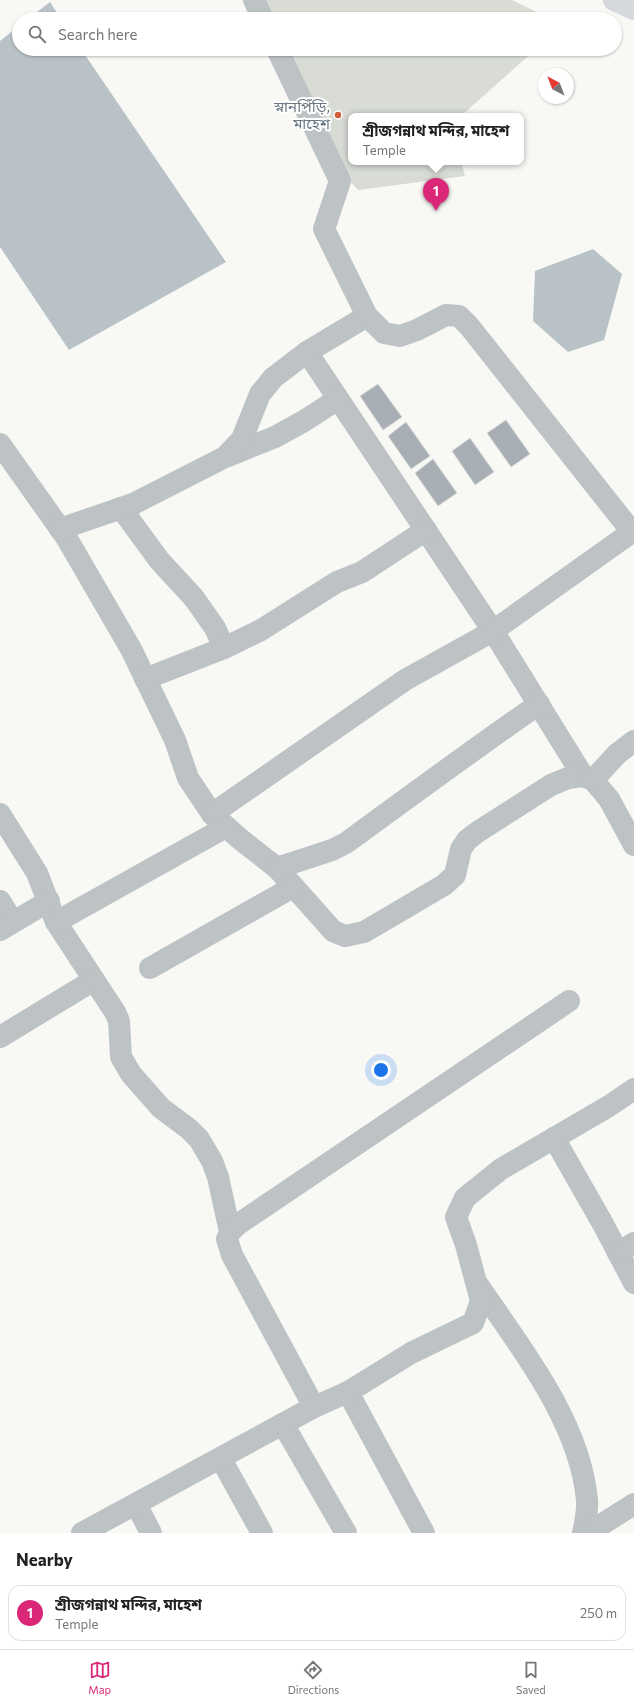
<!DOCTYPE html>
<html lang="en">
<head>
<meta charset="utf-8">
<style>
  :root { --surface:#fff; --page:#f6f6f6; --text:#222; --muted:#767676; --line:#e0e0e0; --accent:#db2777 }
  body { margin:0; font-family:Commissioner,"Noto Sans Bengali",sans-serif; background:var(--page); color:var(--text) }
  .compass { position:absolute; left:538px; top:68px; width:36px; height:36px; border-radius:50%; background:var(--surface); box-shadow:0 1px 3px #0004; rotate:318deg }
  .you { position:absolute; left:381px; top:1070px; width:14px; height:14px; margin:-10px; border:3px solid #fff; border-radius:50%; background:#1a73e8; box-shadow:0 0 0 6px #1a73e833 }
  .badge { display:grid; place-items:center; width:26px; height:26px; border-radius:50%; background:var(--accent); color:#fff; font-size:13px; font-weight:700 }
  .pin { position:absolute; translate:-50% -33px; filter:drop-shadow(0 1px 2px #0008) }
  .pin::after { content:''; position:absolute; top:21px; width:14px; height:12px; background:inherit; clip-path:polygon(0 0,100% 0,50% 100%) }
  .popup { position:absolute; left:348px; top:113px; width:176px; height:52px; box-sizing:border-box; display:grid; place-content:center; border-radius:8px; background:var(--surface); filter:drop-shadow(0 1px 3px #0005); font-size:13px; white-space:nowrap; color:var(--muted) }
  .popup b { font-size:15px; color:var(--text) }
  .popup::after { content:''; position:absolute; left:50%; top:100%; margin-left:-8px; border:8px solid transparent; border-top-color:var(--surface) }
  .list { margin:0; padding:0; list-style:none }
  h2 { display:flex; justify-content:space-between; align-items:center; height:52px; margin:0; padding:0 16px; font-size:17px }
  h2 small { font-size:13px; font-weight:400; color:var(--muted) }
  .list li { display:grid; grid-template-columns:26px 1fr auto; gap:12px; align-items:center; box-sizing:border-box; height:56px; margin:0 8px 8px; padding:0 8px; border:1px solid var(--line); border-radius:12px }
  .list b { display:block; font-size:15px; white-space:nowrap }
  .list p { margin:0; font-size:13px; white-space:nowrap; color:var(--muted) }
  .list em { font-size:13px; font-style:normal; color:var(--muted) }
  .icon { flex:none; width:22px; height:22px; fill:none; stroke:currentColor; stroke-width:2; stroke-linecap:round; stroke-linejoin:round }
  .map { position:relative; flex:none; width:634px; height:1533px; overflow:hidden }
  .search { position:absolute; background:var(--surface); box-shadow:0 1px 3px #0004; left:12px; right:12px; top:12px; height:44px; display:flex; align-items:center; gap:10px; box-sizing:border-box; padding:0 14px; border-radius:22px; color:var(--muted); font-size:15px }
  .sheet { height:116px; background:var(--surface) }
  nav { display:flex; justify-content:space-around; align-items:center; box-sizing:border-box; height:56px; border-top:1px solid var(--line); background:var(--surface); font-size:11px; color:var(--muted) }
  nav a { display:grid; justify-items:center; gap:2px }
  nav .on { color:var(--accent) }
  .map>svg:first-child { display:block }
  .green { fill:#d8dcd5 }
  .water { fill:#b9c3c7 }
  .building { fill:#a7aeb4; stroke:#d9d9d8 }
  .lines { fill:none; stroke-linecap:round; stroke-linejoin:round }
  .minor { stroke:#bdc2c5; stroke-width:22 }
  .major { stroke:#d5d9dc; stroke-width:22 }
  .poi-dot { fill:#d05f3d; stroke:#fff; stroke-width:1.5 }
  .labels { text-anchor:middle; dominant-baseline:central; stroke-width:4; stroke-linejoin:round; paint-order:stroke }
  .poi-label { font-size:15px; fill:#6a7883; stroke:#fff; text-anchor:end }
</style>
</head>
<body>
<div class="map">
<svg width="634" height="1533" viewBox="0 0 634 1533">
  <rect width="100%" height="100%" fill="#f8f8f5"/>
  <g class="green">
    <polygon points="257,0 512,0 551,19 263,19"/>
    <polygon points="277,49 536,49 461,116 351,116 351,162 461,162 465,176 358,190 331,160"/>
  </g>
  <g class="water">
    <polygon points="50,2 61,19 28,19"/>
    <polygon points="19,26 19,49 81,49 226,262 69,350 0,247 0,41"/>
    <polygon points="593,249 622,274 604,340 568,352 533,321 535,271"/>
  </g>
  <g class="building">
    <polygon points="378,384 402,417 383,430 360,396"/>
    <polygon points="506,420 530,454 511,467 487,433"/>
    <polygon points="406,422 430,456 411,469 388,436"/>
    <polygon points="470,438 494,472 475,485 452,451"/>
    <polygon points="433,459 457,493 438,506 415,473"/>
  </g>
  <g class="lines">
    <g class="minor">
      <polyline points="254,0 263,19"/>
      <polyline points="307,352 493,631 583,776"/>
      <polyline points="0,444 66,537 131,649 175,740 188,778 212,814 240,839 277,868 333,931 345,936 364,932 444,885 455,875 461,849 467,840 479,831 551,785 568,778 583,776 593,780 609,799 634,845"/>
      <polyline points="228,456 275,437 304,421 338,399"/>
      <polyline points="121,508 159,560 194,598 215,628 224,648"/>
      <polyline points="60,529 133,504 225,457 242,439 260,394 273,378 307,352 367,316"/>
      <polyline points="145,679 224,648 261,630 337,582 362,572 426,530"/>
      <polyline points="593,780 617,754 634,741"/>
      <polyline points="0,814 37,873 56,922 94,980 0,1037"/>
      <polyline points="212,814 405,680 493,631 632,532 469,326 459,316 446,315 417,330 400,336 384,333 367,316 324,229 340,181 277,49"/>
      <path d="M 277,868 L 332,850 L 346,843 C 410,796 474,749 539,704"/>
      <polyline points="0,901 13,922"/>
      <polyline points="56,922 226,827"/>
      <polyline points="0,930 49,901"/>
      <polyline points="150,968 293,887"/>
      <polyline points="94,980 115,1012 119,1021 121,1057 131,1074 161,1108 189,1129 199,1139 212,1161 218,1177 230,1232"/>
      <polyline points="554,1138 603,1224 634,1283"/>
      <polyline points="618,1253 634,1243"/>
      <path d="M 478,1285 C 521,1348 580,1422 587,1500 C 588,1510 585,1523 583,1533"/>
      <polyline points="348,1392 424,1533"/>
      <polyline points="314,1407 232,1255 227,1239 230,1232 237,1225 569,1001"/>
      <polyline points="283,1424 346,1533"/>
      <polyline points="221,1459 262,1533"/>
      <polyline points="136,1504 151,1533"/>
      <polyline points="82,1533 314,1407 348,1392 411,1353 473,1323 481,1301 466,1245 456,1217 465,1198 501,1169 609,1106 634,1089"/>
      <polyline points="588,1533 634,1504"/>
    </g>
    <polyline class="major" points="614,0 634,9"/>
  </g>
  <circle class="poi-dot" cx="338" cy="115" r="4"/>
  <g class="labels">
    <g class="poi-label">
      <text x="330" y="106">স্নানপিঁড়ি,<tspan x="330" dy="17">মাহেশ</tspan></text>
    </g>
  </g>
</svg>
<svg class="compass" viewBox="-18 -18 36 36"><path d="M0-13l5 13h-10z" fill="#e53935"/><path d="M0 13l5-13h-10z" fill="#767676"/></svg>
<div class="you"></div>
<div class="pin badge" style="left:436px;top:211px">1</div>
<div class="popup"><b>শ্রীজগন্নাথ মন্দির, মাহেশ</b>Temple</div>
<div class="search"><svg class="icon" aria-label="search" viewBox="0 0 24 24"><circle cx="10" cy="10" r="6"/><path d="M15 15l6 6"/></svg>Search here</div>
</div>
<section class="sheet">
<h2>Nearby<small></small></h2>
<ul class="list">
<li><span class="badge">1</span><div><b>শ্রীজগন্নাথ মন্দির, মাহেশ</b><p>Temple</p></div><em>250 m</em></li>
</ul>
</section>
<nav>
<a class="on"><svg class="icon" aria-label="map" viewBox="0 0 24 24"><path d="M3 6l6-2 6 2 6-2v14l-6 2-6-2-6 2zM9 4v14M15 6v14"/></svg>Map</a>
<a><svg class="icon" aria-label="directions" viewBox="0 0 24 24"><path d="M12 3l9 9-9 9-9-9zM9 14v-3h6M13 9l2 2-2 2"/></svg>Directions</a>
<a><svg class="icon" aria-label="saved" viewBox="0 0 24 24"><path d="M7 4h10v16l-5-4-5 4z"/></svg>Saved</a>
</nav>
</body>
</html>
